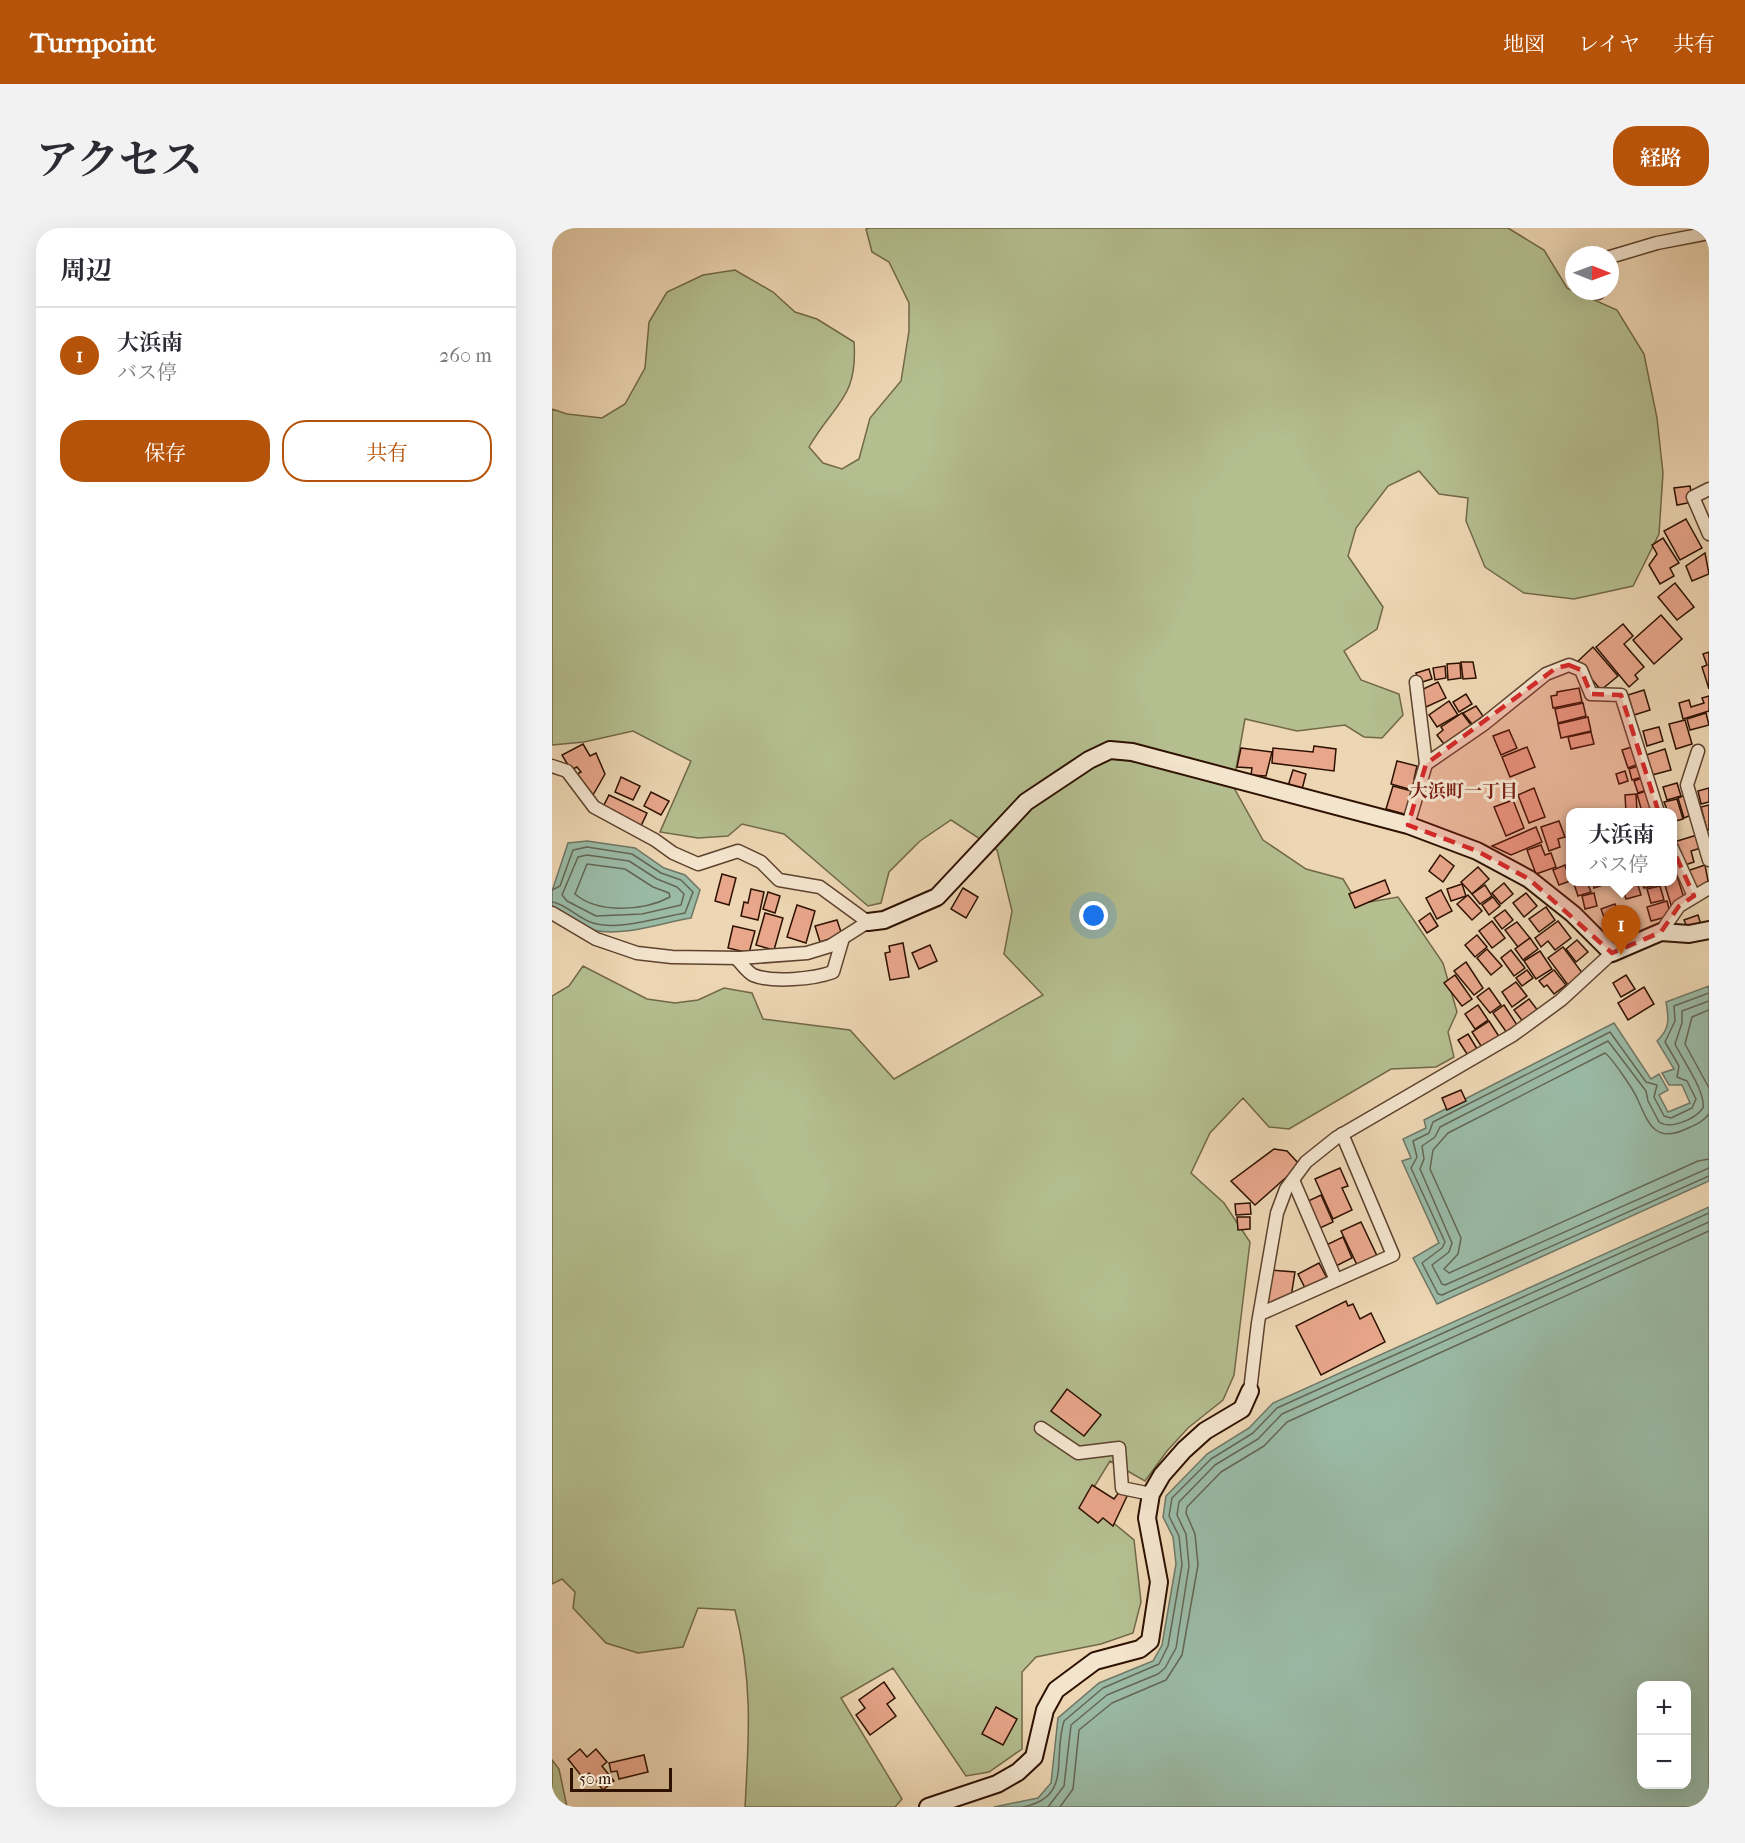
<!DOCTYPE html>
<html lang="ja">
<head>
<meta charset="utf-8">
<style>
  :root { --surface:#fff; --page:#f2f2f3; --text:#2b2b33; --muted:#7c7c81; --line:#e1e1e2; --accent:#b45309 }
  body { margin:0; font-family:"IM FELL French Canon","Noto Serif JP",serif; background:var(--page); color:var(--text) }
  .controls { position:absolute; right:18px; bottom:18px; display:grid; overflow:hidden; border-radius:12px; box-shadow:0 6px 24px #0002 }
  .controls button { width:54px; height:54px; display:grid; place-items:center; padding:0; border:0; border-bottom:2px solid var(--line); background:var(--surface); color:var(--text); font:30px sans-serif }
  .compass { position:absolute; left:1013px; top:18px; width:54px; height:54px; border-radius:50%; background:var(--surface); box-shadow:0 6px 24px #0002; rotate:91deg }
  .scale { position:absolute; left:18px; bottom:15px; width:102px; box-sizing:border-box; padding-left:6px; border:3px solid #2e1100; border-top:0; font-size:16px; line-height:21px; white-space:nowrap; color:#2e1100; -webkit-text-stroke:4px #f3e4ce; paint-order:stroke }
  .you { position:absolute; left:542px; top:688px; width:21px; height:21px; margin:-15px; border:4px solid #fff; border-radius:50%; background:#1a73e8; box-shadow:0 0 0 9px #1a73e833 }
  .badge { display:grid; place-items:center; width:39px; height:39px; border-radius:50%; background:var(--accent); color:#fff; font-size:20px; font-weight:700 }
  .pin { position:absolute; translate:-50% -50px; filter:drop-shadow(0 2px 3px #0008) }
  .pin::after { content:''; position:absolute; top:32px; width:21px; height:18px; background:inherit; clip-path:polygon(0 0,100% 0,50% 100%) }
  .popup { position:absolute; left:1014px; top:580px; width:111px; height:78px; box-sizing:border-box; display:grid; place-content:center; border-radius:12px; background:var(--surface); filter:drop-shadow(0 2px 4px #0005); font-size:20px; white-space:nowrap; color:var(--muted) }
  .popup b { font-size:22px; color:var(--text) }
  .popup::after { content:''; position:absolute; left:50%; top:100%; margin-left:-12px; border:12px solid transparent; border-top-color:var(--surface) }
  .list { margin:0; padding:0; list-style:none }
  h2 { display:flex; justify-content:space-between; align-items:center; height:78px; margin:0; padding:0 24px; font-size:26px }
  h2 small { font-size:20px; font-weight:400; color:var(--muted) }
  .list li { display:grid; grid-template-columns:39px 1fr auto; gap:18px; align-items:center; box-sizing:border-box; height:96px; padding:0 24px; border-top:2px solid var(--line) }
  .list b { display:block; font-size:22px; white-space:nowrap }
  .list p { margin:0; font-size:20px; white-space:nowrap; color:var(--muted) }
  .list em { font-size:20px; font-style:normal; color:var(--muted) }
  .actions { display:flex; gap:12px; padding:18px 24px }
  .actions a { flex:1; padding:14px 0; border:2px solid var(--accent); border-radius:24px; text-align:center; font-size:21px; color:var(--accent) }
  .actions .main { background:var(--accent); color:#fff }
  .map { position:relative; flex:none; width:1157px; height:1579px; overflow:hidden; border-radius:24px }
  header { display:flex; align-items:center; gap:36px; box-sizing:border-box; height:84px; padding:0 30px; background:var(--accent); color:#fff }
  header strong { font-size:28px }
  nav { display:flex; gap:33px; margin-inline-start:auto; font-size:21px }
  .intro { display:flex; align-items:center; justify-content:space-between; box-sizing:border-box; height:144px; padding:0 36px }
  h1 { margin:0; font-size:42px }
  .button { padding:15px 27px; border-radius:24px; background:var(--accent); color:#fff; font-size:21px; font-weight:700 }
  main { display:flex; gap:36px; padding:0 36px }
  aside { flex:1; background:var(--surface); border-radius:24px; box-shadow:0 6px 24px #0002 }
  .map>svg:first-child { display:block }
  .green { fill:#b4be8f; stroke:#716848; stroke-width:1.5 }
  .water { fill:#9abaa6; stroke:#6f7664; stroke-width:1.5; fill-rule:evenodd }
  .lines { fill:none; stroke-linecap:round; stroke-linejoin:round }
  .shore { stroke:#646653; stroke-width:1.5 }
  .building { fill:#e8a68b; stroke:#2e1100; stroke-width:1.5 }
  .street-casing { stroke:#5e422d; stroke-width:15 }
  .secondary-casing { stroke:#2e1100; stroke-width:20 }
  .street { stroke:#f3e4ce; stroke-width:12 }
  .secondary { stroke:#f3e4ce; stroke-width:16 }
  .marked { fill:#d62828; fill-opacity:0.2; stroke:#d62828; stroke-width:4.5; stroke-dasharray:12 8; stroke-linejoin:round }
  .labels { text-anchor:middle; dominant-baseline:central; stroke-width:6; stroke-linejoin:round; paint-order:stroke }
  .neighbourhood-label { font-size:18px; font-weight:bold; fill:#7a1f14; stroke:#f3e4ce }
</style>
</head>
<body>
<header>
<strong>Turnpoint</strong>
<nav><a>地図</a><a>レイヤ</a><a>共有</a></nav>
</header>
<div class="intro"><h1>アクセス</h1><a class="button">経路</a></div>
<main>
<aside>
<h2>周辺<small></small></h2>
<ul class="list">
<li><span class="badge">1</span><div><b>大浜南</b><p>バス停</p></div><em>260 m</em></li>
</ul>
<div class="actions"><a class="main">保存</a><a>共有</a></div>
</aside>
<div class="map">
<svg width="1157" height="1579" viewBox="0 0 1157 1579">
  <rect width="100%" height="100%" fill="#edd6b3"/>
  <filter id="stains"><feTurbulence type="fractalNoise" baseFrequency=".00333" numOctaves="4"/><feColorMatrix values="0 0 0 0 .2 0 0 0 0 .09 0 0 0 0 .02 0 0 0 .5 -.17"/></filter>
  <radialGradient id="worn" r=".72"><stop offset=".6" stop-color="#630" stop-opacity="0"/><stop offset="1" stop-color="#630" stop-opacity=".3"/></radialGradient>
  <g class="green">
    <path d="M 317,0 L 956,0 L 992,22 L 1015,60 L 1065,82 L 1092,126 L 1105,190 L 1111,245 L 1107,306 L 1081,358 L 1022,371 L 972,365 L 933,339 L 914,293 L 916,270 L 887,266 L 867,243 L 836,258 L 804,300 L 796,328 L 831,379 L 825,401 L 792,423 L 809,452 L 847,466 L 851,487 L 830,510 L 812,509 L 793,497 L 745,503 L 693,491 L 681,558 L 711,612 L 754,641 L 791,651 L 806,676 L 846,669 L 891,735 L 905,784 L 896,804 L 902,829 L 884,839 L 839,841 L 737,901 L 717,899 L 691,870 L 658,905 L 639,945 L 672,975 L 698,1014 L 682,1147 L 671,1172 L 636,1200 L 615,1223 L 593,1253 L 558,1233 L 534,1272 L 582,1312 L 589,1374 L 581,1405 L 549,1416 L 484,1429 L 470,1444 L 470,1521 L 437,1544 L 414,1548 L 341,1440 L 289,1470 L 350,1571 L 343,1579 L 193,1579 C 197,1508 201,1453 183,1382 L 146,1380 L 131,1419 L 86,1425 L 54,1415 L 21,1380 L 23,1364 L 10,1351 L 0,1356 L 0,768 L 17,758 L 31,738 L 95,771 L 123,775 L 146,772 L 172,760 L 200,765 L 211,791 L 298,802 L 342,851 L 491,767 L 452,726 L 460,683 L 445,622 L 399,592 L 368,613 L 337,644 L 329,675 L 316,678 L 232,606 L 190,596 L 176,608 L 146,610 L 108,604 L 139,533 L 81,503 L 32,514 L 0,517 L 0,181 L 15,186 L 50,190 L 73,176 L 93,140 L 97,94 L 115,64 L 151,47 L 183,42 L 221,64 L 243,84 L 265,91 L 302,114 C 306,171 282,175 257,219 L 271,235 L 290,241 L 307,231 L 318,190 L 349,153 L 357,103 L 357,75 L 337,34 L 320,24 L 314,1 Z"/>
    <polygon points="0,1532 7,1541 15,1579 0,1579"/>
  </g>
  <g class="water">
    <path d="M 35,613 L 83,620 L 112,640 L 133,647 L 148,662 L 139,690 C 109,695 72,709 41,702 C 28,699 11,687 0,679 L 0,663 L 16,615 Z"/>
    <path d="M 1157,758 L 1157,953 L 885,1076 L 861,1030 L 887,1015 L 850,933 L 859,930 L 851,911 L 874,900 L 872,892 L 1062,795 L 1099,851 L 1107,846 L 1116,862 L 1107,867 L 1116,884 L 1138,875 L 1130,857 L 1117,857 L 1110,845 L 1122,841 L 1105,813 C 1118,801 1117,791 1114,774 Z"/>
    <path d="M 1157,979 L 1157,1579 L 442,1579 L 486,1570 L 499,1555 L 506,1490 L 547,1455 L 601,1433 L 610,1417 L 624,1336 L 621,1309 L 611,1289 L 614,1268 L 655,1226 L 697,1200 L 721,1175 ZM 1090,1458 L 1134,1458 L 1134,1556 L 1090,1556 Z"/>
  </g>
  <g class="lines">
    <g class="shore">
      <polygon points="35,627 77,633 105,651 125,659 132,666 129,677 90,686 44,688 15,673 10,667 26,629"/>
      <path d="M 35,636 L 73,641 L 101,659 L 117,665 L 118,669 C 92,683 46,686 23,666 Z"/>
      <path d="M 0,662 L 8,658 L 21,622 L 35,619 L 80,626 L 109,645 L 129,652 L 141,664 L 133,685 C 108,689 66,703 41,695 C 27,691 14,676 0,674"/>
      <polyline points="1157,765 1122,778 1123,793 1113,814 1127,838 1125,849 1135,853 1144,871 1140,880 1119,890 1112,888 1102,869 1105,857 1094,854 1058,804 881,894 877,905 861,913 865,929 859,940 893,1014 890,1020 870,1035 886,1066 890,1067 1157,948"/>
      <path d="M 1157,773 L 1130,783 L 1130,795 L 1123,816 C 1130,831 1154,864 1151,880 C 1143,891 1119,902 1107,894 L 1096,873 L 1094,863 L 1056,813 L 888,899 L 883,909 L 870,918 L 872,931 L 868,941 L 900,1015 L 897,1024 L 880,1037 L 890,1056 L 893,1057 L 1157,940"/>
      <polyline points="1157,782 1140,789 1133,816 1157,860"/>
      <path d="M 1157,886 C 1151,894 1143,897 1134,901 C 1102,916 1096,894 1085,870 C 1081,861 1060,830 1053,825 L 896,905 L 881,922 L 878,941 L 909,1010 L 906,1026 L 892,1041 L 897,1045 L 1146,933 L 1157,931"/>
      <path d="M 471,1579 C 521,1569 500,1531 512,1493 L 551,1460 L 607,1436 L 616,1418 L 630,1337 L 627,1308 L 617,1288 L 620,1270 L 659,1231 L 701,1205 L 725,1180 L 1157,985"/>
      <polyline points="496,1579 512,1558 519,1497 555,1467 606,1446 613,1440 624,1420 637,1338 634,1306 625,1287 627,1274 663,1237 706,1211 730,1186 1157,994"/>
      <polyline points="508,1579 521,1561 527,1502 560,1475 614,1452 630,1427 646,1337 643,1306 634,1285 635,1279 669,1244 712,1218 735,1194 1157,1003"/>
    </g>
  </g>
  <g class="building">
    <polygon points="1138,258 1141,274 1125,277 1122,260"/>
    <polygon points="1134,291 1150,320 1128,332 1112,303"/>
    <polygon points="1111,310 1127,335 1118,340 1122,348 1108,356 1097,337 1105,326 1100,317"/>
    <polygon points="1153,325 1157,346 1140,353 1134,338"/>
    <polygon points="1123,355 1142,379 1125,392 1106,369"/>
    <polygon points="1109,387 1130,411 1102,436 1081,412"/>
    <polygon points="1071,396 1081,408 1072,416 1092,439 1083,447 1086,451 1077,459 1044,419"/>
    <polygon points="1041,419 1066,448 1049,462 1025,434"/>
    <polygon points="1157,424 1157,461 1150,439 1155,437 1151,426"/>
    <polygon points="909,434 921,434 924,450 911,451"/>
    <polygon points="908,435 909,450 896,452 895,436"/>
    <polygon points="893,438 894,450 883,452 881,440"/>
    <polygon points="877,441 880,451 867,455 864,445"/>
    <polygon points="886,454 894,470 874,479 867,463"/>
    <polygon points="1027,460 1030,474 1001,480 999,468 1005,467 1005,464"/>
    <polygon points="1092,462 1098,482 1082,487 1076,467"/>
    <polygon points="914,466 920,476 907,484 901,474"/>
    <polygon points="1157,468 1157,483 1131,491 1127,475 1137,472 1139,479 1152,475 1150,470"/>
    <polygon points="897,473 906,487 885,499 877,487"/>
    <polygon points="1031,475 1034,488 1006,495 1003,481"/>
    <polygon points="924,478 931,488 920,496 911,485"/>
    <polygon points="910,485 922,501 895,520 885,507 891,502 889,499"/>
    <polygon points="1154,485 1157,497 1138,502 1135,491"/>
    <polygon points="1036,489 1039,503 1009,510 1006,496"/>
    <polygon points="1133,492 1140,516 1124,521 1117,496"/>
    <polygon points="1107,499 1111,513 1095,518 1091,503"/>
    <polygon points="957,502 965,520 949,527 941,508"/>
    <polygon points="1039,504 1042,516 1019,521 1016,509"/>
    <polygon points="31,516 38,528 44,525 53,546 41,567 25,546 29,544 25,539 19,542 10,527"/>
    <polygon points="762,518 784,521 782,543 720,535 721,520 761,524"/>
    <polygon points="1083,518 1089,535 1076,540 1070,522"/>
    <polygon points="975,519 983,539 958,549 950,529"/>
    <polygon points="689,520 720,524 714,548 699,547 700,540 685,539"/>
    <polygon points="1113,521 1119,542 1100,547 1094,527"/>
    <polygon points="845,533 865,538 862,551 867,552 864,563 839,556"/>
    <polygon points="1089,537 1093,548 1080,552 1077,541"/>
    <polygon points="741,542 754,546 749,565 735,561"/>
    <polygon points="1073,543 1076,553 1067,556 1064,546"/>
    <polygon points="69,549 88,558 81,572 63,564"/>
    <polygon points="1093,549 1097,561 1086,565 1082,553"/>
    <polygon points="1125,555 1129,568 1115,572 1111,559"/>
    <polygon points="841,558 863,564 856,587 834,581"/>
    <polygon points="982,560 993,589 977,595 966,567"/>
    <polygon points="1157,560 1157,574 1149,576 1146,563"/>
    <polygon points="1097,562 1102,584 1090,584 1085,566"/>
    <polygon points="99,564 117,573 109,587 92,578"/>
    <polygon points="1084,566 1085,583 1074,584 1073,567"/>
    <polygon points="1136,566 1142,586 1132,590 1126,570"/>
    <polygon points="57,567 95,585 89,598 50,581"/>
    <polygon points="1125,571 1131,591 1120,594 1120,584 1116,584 1112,574"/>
    <polygon points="961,572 972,600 954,608 942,579"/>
    <polygon points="1157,577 1157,602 1155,602 1149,579"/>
    <polygon points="1007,593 1013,609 1006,611 1008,619 997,623 989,599"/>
    <polygon points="984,599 990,614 959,627 940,618"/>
    <polygon points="1145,607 1149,620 1139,623 1142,634 1130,638 1122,614"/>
    <polygon points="989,617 993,627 999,625 1004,639 984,646 975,622"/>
    <polygon points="888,627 902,638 891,654 877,643"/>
    <polygon points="1013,637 1018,653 1007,657 1001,642"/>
    <polygon points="1153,637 1157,658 1141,663 1135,643"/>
    <polygon points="926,639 937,651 920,666 909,654"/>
    <polygon points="1124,645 1133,673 1119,677 1112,654 1120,654 1120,646"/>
    <polygon points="170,646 184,650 177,677 163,673"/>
    <polygon points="833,652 838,665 803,680 797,666"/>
    <polygon points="1029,654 1035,654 1039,664 1026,668 1022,656"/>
    <polygon points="1041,654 1060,654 1042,660"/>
    <polygon points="1064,654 1085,654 1089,667 1074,671 1070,657 1065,659"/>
    <polygon points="1090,654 1104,654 1105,657 1092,660"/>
    <polygon points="952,655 961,666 949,676 940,665"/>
    <polygon points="910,656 914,668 899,673 895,661"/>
    <polygon points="933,657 940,668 928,676 920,666"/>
    <polygon points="1108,658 1112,672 1099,675 1095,661"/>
    <polygon points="411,660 426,669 414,690 399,681"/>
    <polygon points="199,661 212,664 206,692 189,688 192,674 196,675"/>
    <polygon points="889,662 900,683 885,691 874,670"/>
    <polygon points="216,664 228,668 223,685 211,681"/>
    <polygon points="974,665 985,678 972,689 961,675"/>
    <polygon points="1042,665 1045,678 1033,681 1030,668"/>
    <polygon points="916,667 930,683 920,692 905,676"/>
    <polygon points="941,669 948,678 937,687 930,677"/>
    <polygon points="1115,673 1118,685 1114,689 1099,693 1095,679"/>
    <polygon points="1063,676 1072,701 1058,705 1049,681"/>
    <polygon points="245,677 263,683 254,715 235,709"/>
    <polygon points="994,679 1003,692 987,704 977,691"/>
    <polygon points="953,682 961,692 950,701 942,690"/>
    <polygon points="213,685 231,690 222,722 204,717"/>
    <polygon points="878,685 886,698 875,705 867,693"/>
    <polygon points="1146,687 1149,697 1136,701 1132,692"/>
    <polygon points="285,692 290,707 268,714 263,698"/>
    <polygon points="940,693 953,710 940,720 927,703"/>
    <polygon points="1006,693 1019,710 1003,722 996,713 989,719 983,710"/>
    <polygon points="965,694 978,710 966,719 953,702"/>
    <polygon points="181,698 203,703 197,725 176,720"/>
    <polygon points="925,707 935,719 923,729 913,717"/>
    <polygon points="978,710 986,721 971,732 963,721"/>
    <polygon points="1025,712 1036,724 1024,734 1014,721"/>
    <polygon points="351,715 357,749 338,752 333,725 338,724 337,718"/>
    <polygon points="378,717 385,733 367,741 360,725"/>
    <polygon points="1011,719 1031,746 1016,757 996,730"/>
    <polygon points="935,721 950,738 939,747 925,730"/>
    <polygon points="959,722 973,740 962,748 949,730"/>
    <polygon points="988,723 1000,741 984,751 972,733"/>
    <polygon points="914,734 931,760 922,767 902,743"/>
    <polygon points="975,742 981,750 970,758 964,750"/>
    <polygon points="1002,742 1014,757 1002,766 995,757 992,759 987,753"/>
    <polygon points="903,747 920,771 910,778 892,755"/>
    <polygon points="1074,747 1083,761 1069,769 1061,755"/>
    <polygon points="964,754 975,768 960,779 950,764"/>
    <polygon points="1092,759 1102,776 1076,792 1066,775"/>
    <polygon points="937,760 949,777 938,785 925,769"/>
    <polygon points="977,771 987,784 972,795 962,782"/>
    <polygon points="926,777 936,792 923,801 913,786"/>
    <polygon points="952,777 965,797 955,805 941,785"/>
    <polygon points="937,793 948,810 931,821 920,804"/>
    <polygon points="916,806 927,824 917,829 906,812"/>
    <polygon points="909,862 914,873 895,882 890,870"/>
    <polygon points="722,921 735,923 748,937 703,977 679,953"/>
    <polygon points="788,940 796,958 790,960 800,982 781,991 763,951"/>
    <polygon points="769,967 781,994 766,1001 754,974"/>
    <polygon points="698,975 699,986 684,987 683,976"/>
    <polygon points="685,989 698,989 698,1001 686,1002"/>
    <polygon points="809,994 826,1030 806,1039 789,1003"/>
    <polygon points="791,1009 800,1030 782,1039 772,1018"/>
    <polygon points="767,1035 776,1052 755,1064 746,1046"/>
    <polygon points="718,1042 743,1044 739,1069 714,1078"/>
    <polygon points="794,1073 796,1078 801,1076 808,1091 819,1085 833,1114 769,1147 744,1098"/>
    <polygon points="515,1161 549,1187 532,1208 499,1183"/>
    <polygon points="540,1257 562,1271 567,1264 576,1266 561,1298 551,1290 546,1295 527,1280"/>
    <polygon points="332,1454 343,1470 335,1476 344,1488 318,1507 304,1487 313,1480 307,1472"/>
    <polygon points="444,1479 465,1491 451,1517 430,1506"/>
    <polygon points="28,1521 35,1529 44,1521 55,1534 50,1538 62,1553 51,1562 37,1545 31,1550 16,1531"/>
    <polygon points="92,1527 96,1544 67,1551 65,1543 59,1544 57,1535"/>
  </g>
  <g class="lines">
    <g class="street-casing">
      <g id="street">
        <polyline points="1058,29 1105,15 1157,5"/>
        <polyline points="1046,65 1046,63"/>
        <polyline points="1157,261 1141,269 1157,306"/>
        <polyline points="1146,523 1135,557 1157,632"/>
        <polyline points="874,536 932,496 994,446 1017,437 1029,442 1039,466 1069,467 1106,584"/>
        <polyline points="0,538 15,543 42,579 103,612 121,625 146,636 186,623 209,634 227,652 268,659 316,694 278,718 255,725 188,730 120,729 85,725 44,711 0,685"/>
        <polyline points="856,597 874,536 864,454"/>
        <polyline points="1120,620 1142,668"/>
        <polyline points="1109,704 1127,678 1157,660"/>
        <path d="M 184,730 C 189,735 195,744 201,747 C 220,755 262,751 281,744 L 291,710"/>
        <polyline points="741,952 784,1052"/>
        <polyline points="708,1086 841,1027 790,906"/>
        <polyline points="698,1163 706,1095 725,985 734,961 754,934 784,910 961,807 1009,772 1060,725"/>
        <polyline points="489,1200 526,1225 567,1220 570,1260 599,1266"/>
      </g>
    </g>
    <g class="secondary-casing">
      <g id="secondary">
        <polyline points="316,694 332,692 385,669 474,574 537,532 558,522 580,524 856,597 925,623 977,651 1021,686 1060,725 1109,704 1137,706 1157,702"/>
        <polyline points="376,1579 445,1556 466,1544 482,1529 493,1482 504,1462 543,1433 588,1421 598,1413 607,1354 595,1290 599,1266 610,1247 632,1222 653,1203 690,1181 698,1163"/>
      </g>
    </g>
    <use href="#street" class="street"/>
    <use href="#secondary" class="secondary"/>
  </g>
  <path class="marked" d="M 1017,437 L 1029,442 L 1039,466 L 1069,467 L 1112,601 L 1142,668 L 1127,678 L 1109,704 L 1060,725 L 977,651 L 925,623 L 856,597 L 874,536 L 1004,440 Z"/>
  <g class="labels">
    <g class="neighbourhood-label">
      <text x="912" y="563">大浜町一丁目</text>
    </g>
  </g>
  <rect width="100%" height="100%" filter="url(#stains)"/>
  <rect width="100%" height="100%" fill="url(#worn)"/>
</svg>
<div class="controls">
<button>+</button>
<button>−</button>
</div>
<svg class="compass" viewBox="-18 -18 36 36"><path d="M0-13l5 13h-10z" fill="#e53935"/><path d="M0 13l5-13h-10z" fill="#7c7c81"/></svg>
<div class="scale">50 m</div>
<div class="you"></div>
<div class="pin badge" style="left:1069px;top:727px">1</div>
<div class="popup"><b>大浜南</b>バス停</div>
</div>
</main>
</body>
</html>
